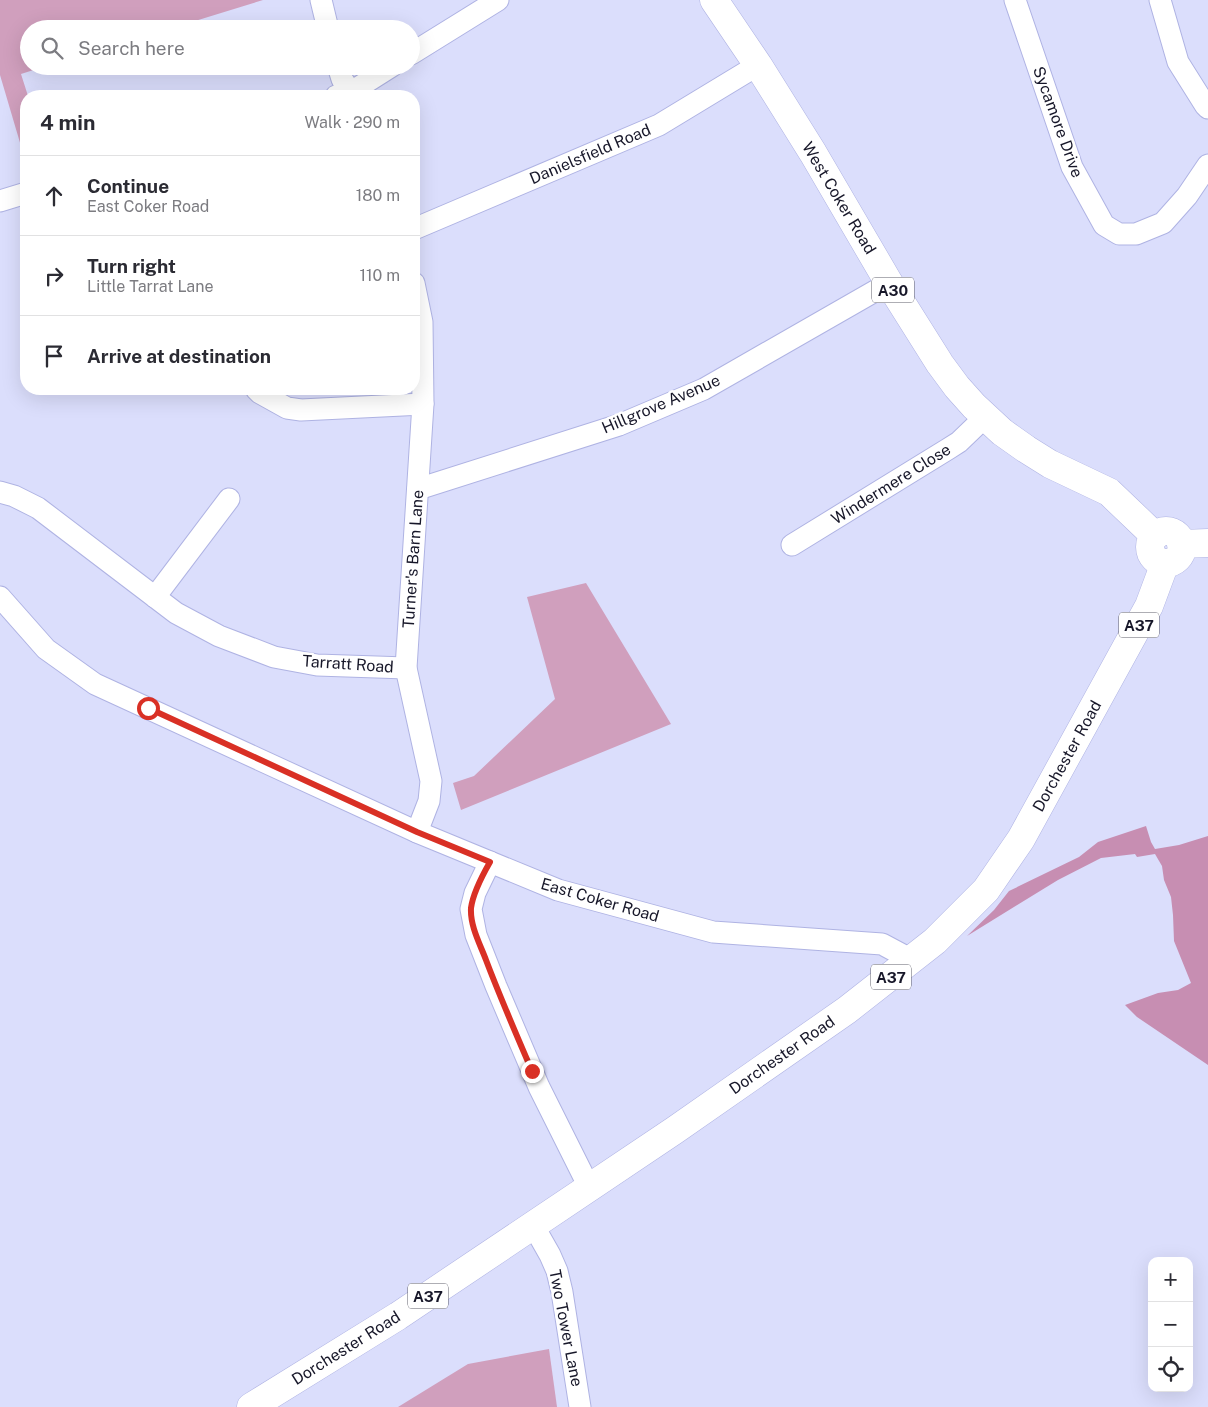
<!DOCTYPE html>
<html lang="en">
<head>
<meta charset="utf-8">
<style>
  :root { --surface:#fff; --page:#f7f7f7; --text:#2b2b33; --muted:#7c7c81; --line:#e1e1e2 }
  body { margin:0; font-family:"Public Sans",sans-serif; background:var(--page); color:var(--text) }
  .controls { position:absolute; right:15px; bottom:15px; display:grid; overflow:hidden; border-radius:10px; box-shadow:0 5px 20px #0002 }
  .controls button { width:45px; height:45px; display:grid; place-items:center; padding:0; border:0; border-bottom:1px solid var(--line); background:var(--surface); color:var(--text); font:25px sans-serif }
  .stop { position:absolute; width:15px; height:15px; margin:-11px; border:4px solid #d93025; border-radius:50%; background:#fff }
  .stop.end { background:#d93025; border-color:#fff; box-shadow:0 1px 5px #0008 }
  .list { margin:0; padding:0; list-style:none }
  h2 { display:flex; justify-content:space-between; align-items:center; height:65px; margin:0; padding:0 20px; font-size:21px }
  h2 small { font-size:16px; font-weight:400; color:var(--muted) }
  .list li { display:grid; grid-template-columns:32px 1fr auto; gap:15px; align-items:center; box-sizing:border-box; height:80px; padding:0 20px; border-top:1px solid var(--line) }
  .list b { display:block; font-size:19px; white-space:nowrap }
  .list p { margin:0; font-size:16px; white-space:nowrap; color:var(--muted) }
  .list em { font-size:16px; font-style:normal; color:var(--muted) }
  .icon { flex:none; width:28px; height:28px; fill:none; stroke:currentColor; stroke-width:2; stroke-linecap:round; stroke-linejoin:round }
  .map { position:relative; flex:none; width:1208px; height:1407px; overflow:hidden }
  .search { position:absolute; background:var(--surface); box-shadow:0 5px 20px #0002; left:20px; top:20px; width:400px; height:55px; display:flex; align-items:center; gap:12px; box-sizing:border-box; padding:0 18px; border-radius:28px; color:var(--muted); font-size:19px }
  .panel { position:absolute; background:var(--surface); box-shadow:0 5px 20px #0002; left:20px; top:90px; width:400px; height:305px; border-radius:20px }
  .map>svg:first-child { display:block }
  .green { fill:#d09fbd }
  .forest { fill:#c78eb2 }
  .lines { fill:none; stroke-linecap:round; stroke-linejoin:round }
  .minor-casing { stroke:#afb3e3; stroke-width:23 }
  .highway-casing { stroke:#afb3e3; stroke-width:29 }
  .minor { stroke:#fff; stroke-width:21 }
  .highway { stroke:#fff; stroke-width:28 }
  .route { stroke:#d93025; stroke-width:6 }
  .labels { text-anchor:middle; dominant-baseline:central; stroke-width:5; stroke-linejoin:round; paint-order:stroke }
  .shield { fill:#fff; stroke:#5d5d69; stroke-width:1 }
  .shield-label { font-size:15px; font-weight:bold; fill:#171729 }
  .street-label { font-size:16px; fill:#171729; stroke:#fff }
</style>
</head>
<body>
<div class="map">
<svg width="1208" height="1407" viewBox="0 0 1208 1407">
  <rect width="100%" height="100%" fill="#dbdefc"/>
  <g class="green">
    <polygon points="0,0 263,0 169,29 29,29 29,66 46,66 21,74 28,96 26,96 26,163 0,75"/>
    <polygon points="586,583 671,724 461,810 453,783 474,776 555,699 527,597"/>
    <polygon points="549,1349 557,1407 398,1407 468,1364"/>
  </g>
  <polygon class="forest" points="1146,826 1151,842 1155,849 1179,845 1208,836 1208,1065 1137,1017 1125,1005 1158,993 1178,990 1191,983 1174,941 1173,915 1171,897 1164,880 1162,866 1155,854 1137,857 1135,854 1101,858 1058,880 967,936 994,910 1009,891 1079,857 1098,842"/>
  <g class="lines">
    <g class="minor-casing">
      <g id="minor">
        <polyline points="321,0 328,29"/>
        <polyline points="1015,0 1072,167 1104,225 1119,234 1136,234 1163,223 1187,196 1208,165"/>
        <polyline points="1160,0 1178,62 1205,105 1208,108"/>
        <polyline points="411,54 498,0"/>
        <polyline points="338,66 342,79 353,96"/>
        <polyline points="336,96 351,92 392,66"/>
        <polyline points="0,201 26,193"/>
        <polyline points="414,229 659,125 758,65"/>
        <polyline points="414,283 422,322 423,404 406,668 431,781 429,801 417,832"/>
        <polyline points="256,389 260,393 287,408 301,410 423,404"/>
        <polyline points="418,489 619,425 704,389 889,283"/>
        <polyline points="0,492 14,496 38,508 176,613 219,636 274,657 317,665 406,668"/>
        <polyline points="792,545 948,449 959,442 985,417"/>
        <polyline points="0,597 46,649 95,684 417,832 558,890 713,932 882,944 912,960"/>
        <polyline points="155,597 229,499"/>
        <polyline points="490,862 475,893 471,909 476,935 496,986 539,1087 589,1187"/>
        <polyline points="533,1225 550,1255 557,1271 562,1292 580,1407"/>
      </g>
    </g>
    <g class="highway-casing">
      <g id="highway">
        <polyline points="714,0 758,65 813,153 889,283 940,364 957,387 974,406 1002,432 1026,449 1050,464 1109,492 1155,536"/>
        <circle cx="1166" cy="547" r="16"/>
        <polyline points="1181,544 1208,543"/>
        <polyline points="251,1407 398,1316 675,1130 847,1010 935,941 986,890 1021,839 1149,606 1165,563"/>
      </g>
    </g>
    <use href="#minor" class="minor"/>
    <use href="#highway" class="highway"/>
  </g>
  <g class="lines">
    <path class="route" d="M 148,708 L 417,832 L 490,862 C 482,876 473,893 471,908 C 470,926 480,944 486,960 C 500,997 516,1034 532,1071"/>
  </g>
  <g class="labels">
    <g class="shield">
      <rect x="872" y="277.5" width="42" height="25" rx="4"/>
      <rect x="1119" y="612.5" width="40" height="25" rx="4"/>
      <rect x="871" y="964.5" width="40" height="25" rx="4"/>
      <rect x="408" y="1283.5" width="40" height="25" rx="4"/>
    </g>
    <g class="shield-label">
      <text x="893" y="290">A30</text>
      <text x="1139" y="625">A37</text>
      <text x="891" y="977">A37</text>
      <text x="428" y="1296">A37</text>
    </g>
    <g class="street-label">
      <text transform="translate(1058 122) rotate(70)">Sycamore Drive</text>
      <text transform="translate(590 154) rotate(-23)">Danielsfield Road</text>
      <text transform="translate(839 198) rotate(59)">West Coker Road</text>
      <text transform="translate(661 404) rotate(-23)">Hillgrove Avenue</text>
      <text transform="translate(891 484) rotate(-32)">Windermere Close</text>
      <text transform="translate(413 559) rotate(-86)">Turner's Barn Lane</text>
      <text transform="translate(348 664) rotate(4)">Tarratt Road</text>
      <text transform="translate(1067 756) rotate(-61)">Dorchester Road</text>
      <text transform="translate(600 900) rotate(16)">East Coker Road</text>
      <text transform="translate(782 1055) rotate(-35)">Dorchester Road</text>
      <text transform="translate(566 1328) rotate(79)">Two Tower Lane</text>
      <text transform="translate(346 1348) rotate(-32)">Dorchester Road</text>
    </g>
  </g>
</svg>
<div class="controls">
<button>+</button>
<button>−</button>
<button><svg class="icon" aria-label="locate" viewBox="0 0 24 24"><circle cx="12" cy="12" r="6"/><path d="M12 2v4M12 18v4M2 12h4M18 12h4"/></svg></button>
</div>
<div class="stop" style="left:148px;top:708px"></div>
<div class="stop end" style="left:532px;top:1071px"></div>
<div class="search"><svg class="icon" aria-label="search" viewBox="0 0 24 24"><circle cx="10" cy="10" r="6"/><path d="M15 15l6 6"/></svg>Search here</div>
<section class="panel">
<h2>4 min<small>Walk · 290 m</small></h2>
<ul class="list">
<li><svg class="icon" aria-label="ahead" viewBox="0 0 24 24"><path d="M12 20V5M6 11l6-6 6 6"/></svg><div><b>Continue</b><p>East Coker Road</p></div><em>180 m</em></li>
<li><svg class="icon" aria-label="right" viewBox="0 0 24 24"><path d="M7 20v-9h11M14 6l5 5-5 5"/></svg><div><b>Turn right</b><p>Little Tarrat Lane</p></div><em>110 m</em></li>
<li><svg class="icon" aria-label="arrive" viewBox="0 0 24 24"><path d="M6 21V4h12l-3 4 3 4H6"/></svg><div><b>Arrive at destination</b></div></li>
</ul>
</section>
</div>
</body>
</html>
